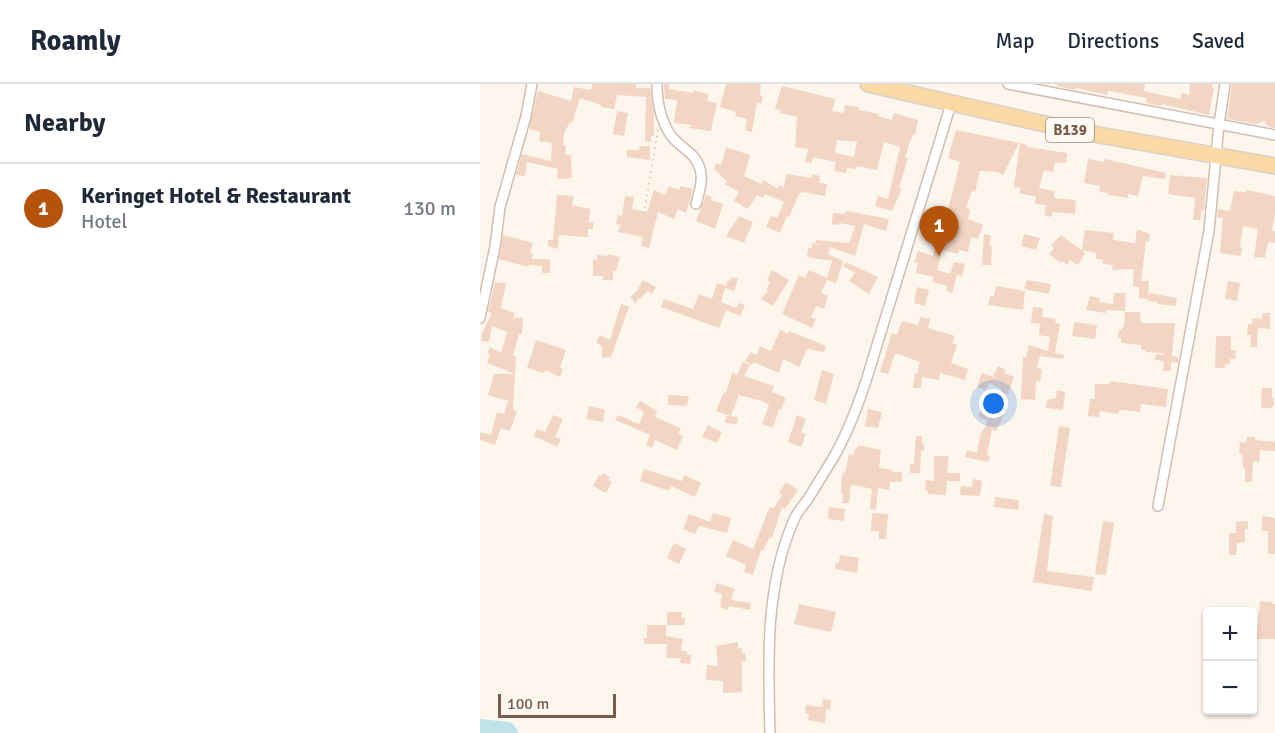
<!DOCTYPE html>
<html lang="en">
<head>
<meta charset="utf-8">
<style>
  :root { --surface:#fff; --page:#f6f6f7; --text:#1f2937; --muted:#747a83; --line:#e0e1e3; --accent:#b45309 }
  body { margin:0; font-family:Signika,sans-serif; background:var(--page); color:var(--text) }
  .controls { position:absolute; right:18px; bottom:18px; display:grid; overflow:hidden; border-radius:6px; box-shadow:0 2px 4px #0004 }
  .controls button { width:54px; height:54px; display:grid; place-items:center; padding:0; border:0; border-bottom:2px solid var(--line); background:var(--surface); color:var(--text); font:30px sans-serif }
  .scale { position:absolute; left:18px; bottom:15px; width:118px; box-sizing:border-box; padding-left:6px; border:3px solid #7a5c4d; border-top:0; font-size:16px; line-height:21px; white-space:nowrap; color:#7a5c4d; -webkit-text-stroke:4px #fffaf3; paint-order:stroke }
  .you { position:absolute; left:514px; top:320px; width:21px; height:21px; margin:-15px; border:4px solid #fff; border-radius:50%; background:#1a73e8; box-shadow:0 0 0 9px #1a73e833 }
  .badge { display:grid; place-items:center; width:39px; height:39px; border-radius:50%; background:var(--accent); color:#fff; font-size:20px; font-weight:700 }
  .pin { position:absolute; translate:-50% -50px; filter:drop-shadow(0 2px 3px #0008) }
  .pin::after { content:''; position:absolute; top:32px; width:21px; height:18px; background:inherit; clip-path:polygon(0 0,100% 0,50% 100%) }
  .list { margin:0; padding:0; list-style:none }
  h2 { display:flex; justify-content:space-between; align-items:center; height:78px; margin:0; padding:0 24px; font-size:26px }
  h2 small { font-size:20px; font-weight:400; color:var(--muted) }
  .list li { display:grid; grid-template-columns:39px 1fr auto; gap:18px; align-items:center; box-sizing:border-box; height:90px; padding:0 24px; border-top:2px solid var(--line) }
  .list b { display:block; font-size:22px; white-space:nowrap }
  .list p { margin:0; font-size:20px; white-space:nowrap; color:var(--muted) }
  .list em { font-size:20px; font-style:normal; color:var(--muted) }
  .map { position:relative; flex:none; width:795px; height:649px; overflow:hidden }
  header { display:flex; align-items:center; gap:36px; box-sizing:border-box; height:84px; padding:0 30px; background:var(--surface); border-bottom:2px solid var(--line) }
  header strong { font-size:28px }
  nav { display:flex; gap:33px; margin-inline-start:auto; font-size:21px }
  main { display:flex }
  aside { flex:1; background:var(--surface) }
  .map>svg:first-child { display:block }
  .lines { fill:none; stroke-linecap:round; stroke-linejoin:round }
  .river { stroke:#bfe3e8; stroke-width:14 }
  .building { fill:#f3d5c3; fill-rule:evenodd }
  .minor-casing { stroke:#d1beb0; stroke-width:12 }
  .primary-casing { stroke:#dad1cd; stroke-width:18 }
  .path { stroke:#d9b8a5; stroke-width:1.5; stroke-dasharray:1.5 4.5; stroke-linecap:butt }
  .minor { stroke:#fff; stroke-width:9 }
  .primary { stroke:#fbd9a5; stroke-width:15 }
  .labels { text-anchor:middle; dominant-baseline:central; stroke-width:4.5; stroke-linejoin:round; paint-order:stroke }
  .shield { fill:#fffaf3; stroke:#a28b7f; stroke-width:1.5 }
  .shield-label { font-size:15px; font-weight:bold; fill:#7a5c4d }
</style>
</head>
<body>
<header>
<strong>Roamly</strong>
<nav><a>Map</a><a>Directions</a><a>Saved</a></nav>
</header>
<main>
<aside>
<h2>Nearby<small></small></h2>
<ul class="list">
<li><span class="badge">1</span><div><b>Keringet Hotel &amp; Restaurant</b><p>Hotel</p></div><em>130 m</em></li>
</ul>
</aside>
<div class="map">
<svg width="795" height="649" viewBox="0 0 795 649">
  <rect width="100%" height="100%" fill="#fdf6ec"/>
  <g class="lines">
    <polyline class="river" points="0,642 28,645 31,649"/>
  </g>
  <g class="building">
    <polygon points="112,0 156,0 156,4 170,4 174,30 174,52 171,52 171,58 165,57 166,13 137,11 134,25 121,23 121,21 100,14 92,39 90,38 84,49 83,61 86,61 85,71 91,71 92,94 77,95 78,85 47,78 45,92 36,91 42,70 71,77 72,59 59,57 60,48 49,45 58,7 91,17 94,3 111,6"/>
    <polygon points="184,0 189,0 189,5 213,9 213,6 229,10 227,17 237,19 231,47 209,44 212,41 194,39 197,16 185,15"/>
    <polygon points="246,0 281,0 280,12 283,13 281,20 277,18 272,48 265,46 267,35 255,32 256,28 240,23"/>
    <polygon points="577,0 665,0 664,7 700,15 702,9 709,11 710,0 733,0 732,4 734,4 729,31 682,20 681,22 666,19 667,14 628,7 627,11 596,4 595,6 577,2"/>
    <polygon points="752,0 795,0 795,44 789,43 784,37 776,40 747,35"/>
    <path d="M 302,2 L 355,15 L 352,27 L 364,29 L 365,21 L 379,23 L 379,26 L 399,30 L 398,32 L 412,36 L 414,29 L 438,36 L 435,51 L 433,51 L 430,57 L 425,74 L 428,74 L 419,104 L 422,105 L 412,127 L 395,122 L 398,112 L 408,115 L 420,63 L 404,58 L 397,86 L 377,82 L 376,85 L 367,84 L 366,89 L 354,87 L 356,78 L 333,73 L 332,79 L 325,78 L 328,65 L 315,63 L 317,33 L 300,29 L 301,26 L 295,25 ZM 357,56 L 377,58 L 374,73 L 355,69 Z"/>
    <polygon points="137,27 148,29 144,52 133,50"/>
    <polygon points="476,46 539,59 523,91 518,88 500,87 495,108 492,107 486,124 490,125 488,135 503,141 498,155 491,153 488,168 479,166 478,170 462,166 457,186 470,190 474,178 485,180 482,192 477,191 472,209 466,207 467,202 452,198 454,193 436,189 438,179 434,178 438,167 453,172 456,159 445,157 452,126 467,130 480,78 468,74"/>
    <polygon points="540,59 547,61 547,63 587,69 586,79 575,78 573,88 564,86 559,104 575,107 574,114 596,116 595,130 573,128 571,133 564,131 566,121 555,120 556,113 539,109 541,104 534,103"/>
    <polygon points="160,62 170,62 170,76 147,73 147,66 159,66"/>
    <polygon points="246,63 270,71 264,92 281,100 283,96 298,105 299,101 304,103 306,90 332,94 332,90 340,92 339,99 347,100 345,112 322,108 319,110 309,133 307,132 300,149 286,143 291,132 297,134 304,118 285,110 283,114 277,111 268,125 254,117 259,108 244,100 247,98 234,85 236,79 241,81"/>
    <polygon points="608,75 624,78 625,75 686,89 685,95 663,92 658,112 648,110 648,114 628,111 628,109 619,108 620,102 604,99"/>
    <polygon points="690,91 727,94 724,126 722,126 720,136 713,136 715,114 688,110"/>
    <polygon points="189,102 199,106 201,102 213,105 209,120 206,129 198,125 194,135 178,128 169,164 161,162 163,153 138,148 140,141 136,140 138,131 142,132 145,112 154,113 152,125 167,128 174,106 185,111"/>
    <polygon points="767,106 795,112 795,130 792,147 795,147 795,159 788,158 785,174 774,173 778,145 763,142 760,163 762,164 761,172 740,169 743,134 737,133 738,125 750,127 754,107 766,108"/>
    <polygon points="77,111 94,112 92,121 110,125 109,138 113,138 113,145 108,145 108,153 79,151 78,165 68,162 68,156 73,156"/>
    <polygon points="226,111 232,113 231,116 243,120 235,145 216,137"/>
    <polygon points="366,127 409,135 406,147 384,140 375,172 350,163 348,170 363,177 356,199 347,196 341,209 348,212 344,225 336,222 331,233 336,235 332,244 302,230 319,191 325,194 329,186 347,194 352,177 327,173 328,164 332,164 332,159 341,161 335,159 336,156 369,159 375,142 359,139 359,141 352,140 353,129 365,130"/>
    <polygon points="259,132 273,138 264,159 246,152"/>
    <polygon points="657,145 670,150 669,158 666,157 661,197 669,197 668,215 659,214 659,203 653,202 654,185 632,186 633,181 623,180 623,176 616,175 616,169 602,166 605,146 634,149 633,156 655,159"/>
    <polygon points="504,150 511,152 509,162 512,162 511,181 502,181"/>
    <polygon points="544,150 560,154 556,166 541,162"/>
    <polygon points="23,151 53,159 50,169 53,170 52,175 70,175 70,189 62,189 62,182 49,181 49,183 19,175"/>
    <polygon points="581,151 605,169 598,181 590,176 587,181 582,177 580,179 569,170 574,164 571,161"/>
    <polygon points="128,170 140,173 136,187 133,186 133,196 123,196 123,192 113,192 113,175 117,176 117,171 128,172"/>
    <polygon points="366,178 398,193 389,210 369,197 375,189 363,182"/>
    <polygon points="292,186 309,196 293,222 281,215 288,207 286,206 290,198 287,196"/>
    <polygon points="251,193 258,195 254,207 245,204 241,218 256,224 259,219 265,221 260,232 246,226 239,244 181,223 184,215 213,225 219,210 232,215 237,199 246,202 248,196 250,197"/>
    <polygon points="163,196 176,203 172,210 168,207 160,215 158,214 156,220 150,213 157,207"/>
    <polygon points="547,196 571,200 569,210 544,205"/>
    <polygon points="748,197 760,199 757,217 745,215"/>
    <polygon points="15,198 26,199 21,224 35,229 33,234 43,234 42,250 39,250 33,272 36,272 35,290 7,279 10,271 7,269 10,263 21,269 27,248 12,242 9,258 1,257 2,249 12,229 8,228"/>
    <polygon points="516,202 545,207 543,226 508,221 510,212 514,212"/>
    <polygon points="437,203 449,206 445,222 434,219"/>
    <polygon points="634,209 646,209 645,227 626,226 626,229 606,226 610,212 620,214 619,218 633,220"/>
    <polygon points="669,209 697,214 696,222 677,220 678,218 668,217"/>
    <polygon points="141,220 149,223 131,273 122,274 122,262 116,258 120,251 130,256"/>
    <polygon points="553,223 563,224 562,233 576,235 575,239 580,240 575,269 584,271 583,275 560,272 557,284 562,285 560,298 556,297 555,316 541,315 543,273 546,274 549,261 568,267 570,253 559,251 560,240 551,239"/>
    <polygon points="645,228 660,228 661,239 695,239 692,272 698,273 698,279 691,278 691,287 683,287 684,277 675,276 676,270 684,271 684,269 666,268 666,266 661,266 661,261 641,259 641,254 638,254 639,246 642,246 642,243 644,243"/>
    <polygon points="783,229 790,229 790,245 778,244 777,263 770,263 771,251 767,251 768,240 772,240 773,234 782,235"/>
    <polygon points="440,233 450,235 448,244 475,252 472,259 477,261 471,279 488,285 485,296 460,289 459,296 442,293 441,304 433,304 435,289 437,290 440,278 418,270 415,270 408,290 400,288 412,249 417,251 422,237 438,241"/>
    <polygon points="594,238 617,241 615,255 592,252"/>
    <polygon points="300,246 308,250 309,247 346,262 344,268 327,265 319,283 303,275 299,289 274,278 272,281 265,277 271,268 277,271 280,262 291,267"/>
    <polygon points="736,252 751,252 751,266 756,266 755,275 750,275 750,280 745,280 745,284 735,284"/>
    <polygon points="56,256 86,266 80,284 83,285 80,293 65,286 64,289 47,284"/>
    <polygon points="263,278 270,281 264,292 294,302 292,308 306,314 301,326 299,325 293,344 282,340 289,321 282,317 259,311 251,332 258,333 257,340 245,339 246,332 250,332 236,327 244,308 246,309 252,289 257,291"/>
    <polygon points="518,282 526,286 524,289 534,293 527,311 520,308 521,305 509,299 506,306 497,303 502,289 513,293"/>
    <polygon points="342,286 354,290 346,320 334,316"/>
    <polygon points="14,290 35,290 33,326 37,327 30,347 21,344 15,361 0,356 0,348 11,351 17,328 24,330 28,317 8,311"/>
    <polygon points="630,297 688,305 686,323 661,320 660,328 642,326 639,327 638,330 620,327 619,333 608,332 610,315 615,315 615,300 630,300"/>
    <polygon points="782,304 792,304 792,314 794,314 794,322 792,322 792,324 781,324"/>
    <polygon points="577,306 585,308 583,326 566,324 567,316 576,314"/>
    <polygon points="188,311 209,312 207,322 188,321"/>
    <polygon points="160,317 177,327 175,333 201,344 198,350 203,352 197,366 175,356 172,364 166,361 170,351 135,336 138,331 159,340 164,328 156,323"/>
    <polygon points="518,320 526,323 520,341 519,340 516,347 512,345 507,371 510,372 508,378 485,373 487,366 497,369 500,352 508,337 498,333 501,326 507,329 515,328"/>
    <polygon points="109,322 125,326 123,338 106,335"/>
    <polygon points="388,325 402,328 398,344 385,342"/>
    <polygon points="73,331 83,335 75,353 81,355 77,363 54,352 57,345 65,348"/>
    <polygon points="317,331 326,335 321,348 326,350 321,363 308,358"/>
    <polygon points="228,341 242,348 237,359 222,353"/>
    <polygon points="579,342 590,344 581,403 570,402"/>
    <polygon points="436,352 442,352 442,359 444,360 444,367 441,367 440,389 430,389 430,380 434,380"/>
    <polygon points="767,353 775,353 775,356 795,358 795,367 780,366 779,378 773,377 772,398 765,398 765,384 763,384 762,370 759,369 760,358 766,359"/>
    <polygon points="378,361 401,366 399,384 413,386 412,388 422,388 422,398 410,398 409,406 398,404 396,426 390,425 392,405 374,401 371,402 369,419 362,419 363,410 361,410 361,400 363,388 365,389 369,370 373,371 375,365 377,365"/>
    <polygon points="454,372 469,372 467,389 480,389 480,397 467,397 466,411 448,410 448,407 445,407 446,396 454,397"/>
    <polygon points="164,385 202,397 204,391 221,399 215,413 191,402 189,407 160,397"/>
    <polygon points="123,389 130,393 128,396 132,398 126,409 113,402 119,391 122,392"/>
    <polygon points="493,395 502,397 500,412 480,411 481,402 492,403"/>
    <polygon points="306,398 318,406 305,425 302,423 292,454 290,453 283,467 281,466 273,491 264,488 266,481 246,472 253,456 273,465 288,427 290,423 294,424 302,411 299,409"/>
    <polygon points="515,413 539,416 538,426 514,423"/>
    <polygon points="349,423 365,425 364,437 348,435"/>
    <polygon points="233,429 251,434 247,449 219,442 215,450 203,445 209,430 230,438"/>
    <polygon points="392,429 408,430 406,455 399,455 399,447 391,447"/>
    <polygon points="564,430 573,432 567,487 614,493 612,507 553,498"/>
    <polygon points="782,432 795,434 795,470 788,470 788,447 782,447"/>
    <polygon points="623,437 634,439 626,491 615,490"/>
    <polygon points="768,437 768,445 765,445 765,458 757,459 756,471 749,471 749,449 756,449 756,438"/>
    <polygon points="194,459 206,465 199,480 187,474"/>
    <polygon points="360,471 379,474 377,489 355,485 356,479 359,479"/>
    <polygon points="237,499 255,505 251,516 271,519 270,526 249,522 248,526 240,523 242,510 234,507"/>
    <polygon points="780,517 792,518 792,520 795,520 795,555 777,555"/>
    <polygon points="319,520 356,528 351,548 314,540"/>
    <polygon points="187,528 202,528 201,534 205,534 205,541 187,541"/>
    <polygon points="167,541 186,541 186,552 203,555 201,567 207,567 207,571 211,571 210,580 200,579 201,574 186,574 187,560 164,560 164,554 167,554"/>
    <polygon points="258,558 258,564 262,564 262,569 265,569 266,577 262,577 262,608 243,609 243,597 226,596 227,581 238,582 236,562"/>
    <polygon points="343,615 351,616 350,626 346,625 345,639 328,636 329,630 325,629 326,621 342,623"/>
  </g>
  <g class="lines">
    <g class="minor-casing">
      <g id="minor">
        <path d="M 177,0 C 177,18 181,38 192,53 C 198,60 206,65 213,72 C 226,87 221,103 216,120"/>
        <polyline points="528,0 795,51"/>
        <polyline points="0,234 15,163 20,123 46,32 52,0"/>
        <polyline points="678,422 729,147 739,40 745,0"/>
        <path d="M 290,649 C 288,579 285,503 313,438 C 316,429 323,422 328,415 C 336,402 344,389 352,376 C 367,351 377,324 386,297 L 471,20"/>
      </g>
    </g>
    <g class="primary-casing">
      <polyline id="primary" points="388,0 591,46 795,82"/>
    </g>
    <polyline class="path" points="164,130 178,45"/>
    <use href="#minor" class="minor"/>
    <use href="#primary" class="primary"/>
  </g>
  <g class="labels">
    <rect class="shield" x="566" y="34" width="48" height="24" rx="4.5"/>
    <g class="shield-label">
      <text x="590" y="46">B139</text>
    </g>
  </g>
</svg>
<div class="controls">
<button>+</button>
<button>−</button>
</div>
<div class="scale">100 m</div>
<div class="you"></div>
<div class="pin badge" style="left:459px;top:172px">1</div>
</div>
</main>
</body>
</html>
